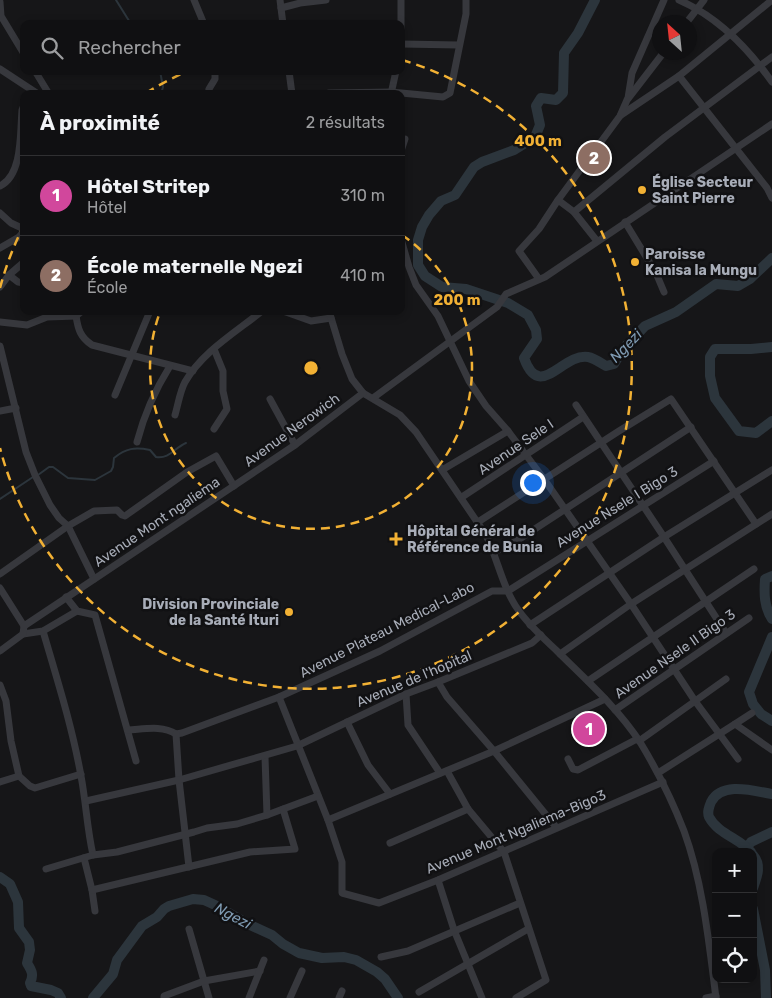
<!DOCTYPE html>
<html lang="fr">
<head>
<meta charset="utf-8">
<style>
  :root { --surface:#101012; --page:#19191b; --text:#f1f3f6; --muted:#9c9d9f; --line:#303032; --accent:#f2b134 }
  body { margin:0; font-family:Rubik,sans-serif; background:var(--page); color:var(--text) }
  .controls { position:absolute; right:15px; bottom:15px; display:grid; overflow:hidden; border-radius:10px; box-shadow:0 2px 8px #0003 }
  .controls button { width:45px; height:45px; display:grid; place-items:center; padding:0; border:0; border-bottom:1px solid var(--line); background:var(--surface); color:var(--text); font:25px sans-serif }
  .compass { position:absolute; left:652px; top:15px; width:45px; height:45px; border-radius:50%; background:var(--surface); box-shadow:0 2px 8px #0003; rotate:333deg }
  .you { position:absolute; left:532px; top:482px; width:18px; height:18px; margin:-12px; border:4px solid #fff; border-radius:50%; background:#1a73e8; box-shadow:0 0 0 8px #1a73e833 }
  .badge { display:grid; place-items:center; width:32px; height:32px; border-radius:50%; background:var(--accent); color:#fff; font-size:16px; font-weight:700 }
  .pin { position:absolute; translate:-50% -50%; border:2px solid #fff; box-shadow:0 1px 5px #0006 }
  .list { margin:0; padding:0; list-style:none }
  h2 { display:flex; justify-content:space-between; align-items:center; height:65px; margin:0; padding:0 20px; font-size:21px }
  h2 small { font-size:16px; font-weight:400; color:var(--muted) }
  .list li { display:grid; grid-template-columns:32px 1fr auto; gap:15px; align-items:center; box-sizing:border-box; height:80px; padding:0 20px; border-top:1px solid var(--line) }
  .list b { display:block; font-size:19px; white-space:nowrap }
  .list p { margin:0; font-size:16px; white-space:nowrap; color:var(--muted) }
  .list em { font-size:16px; font-style:normal; color:var(--muted) }
  .icon { flex:none; width:28px; height:28px; fill:none; stroke:currentColor; stroke-width:2; stroke-linecap:round; stroke-linejoin:round }
  .map { position:relative; flex:none; width:772px; height:998px; overflow:hidden }
  .search { position:absolute; background:var(--surface); box-shadow:0 2px 8px #0003; left:20px; top:20px; width:385px; height:55px; display:flex; align-items:center; gap:12px; box-sizing:border-box; padding:0 18px; border-radius:10px; color:var(--muted); font-size:19px }
  .panel { position:absolute; background:var(--surface); box-shadow:0 2px 8px #0003; left:20px; top:90px; width:385px; height:225px; border-radius:10px }
  .map>svg:first-child { display:block }
  .lines { fill:none; stroke-linecap:round; stroke-linejoin:round }
  .stream { stroke:#2c353c; stroke-width:2 }
  .river { stroke:#2c353c; stroke-width:10 }
  .minor { stroke:#37383d; stroke-width:7 }
  .ring { fill:none; stroke:#f2b134; stroke-width:2.5; stroke-dasharray:9 6 }
  .poi-dot { fill:#f2b134; stroke:#111113; stroke-width:2 }
  .labels { text-anchor:middle; dominant-baseline:central; stroke-width:5; stroke-linejoin:round; paint-order:stroke }
  .poi-label { font-size:14px; font-weight:bold; fill:#a8adb8; stroke:#111113; text-anchor:start }
  .street-label { font-size:14px; fill:#a8adb8; stroke:#111113 }
  .water-label { font-size:15px; font-style:italic; fill:#7f9bb3; stroke:#111113 }
  .centre { fill:#f2b134; stroke:#111113; stroke-width:2.5 }
  .ring-label { font-size:15px; text-anchor:middle; font-weight:bold; fill:#f2b134; stroke:#111113; stroke-width:5; stroke-linejoin:round; paint-order:stroke }
</style>
</head>
<body>
<div class="map">
<svg width="772" height="998" viewBox="0 0 772 998">
  <rect width="100%" height="100%" fill="#161618"/>
  <g class="lines">
    <g class="stream">
      <polyline points="116,0 131,24"/>
      <polyline points="160,71 163,87 161,94"/>
      <path d="M 38,475 L 49,467 L 53,467 L 68,478 L 95,480 L 111,471 L 113,467 L 114,458 C 126,448 135,447 150,450 L 156,457 C 170,459 174,448 186,443"/>
      <polyline points="0,499 33,477"/>
    </g>
    <g class="river">
      <path d="M 595,0 L 578,33 L 564,53 L 563,93 L 556,100 L 541,98 L 536,106 L 540,125 L 535,137 L 514,150 L 482,162 L 474,167 L 455,195 L 441,201 L 429,215 L 422,227 L 418,240 L 418,265 L 425,276 L 442,287 L 466,289 L 508,303 L 528,315 L 536,330 L 537,339 L 524,358 C 540,402 562,353 588,357 C 594,358 601,363 606,366 L 614,364 L 623,349 L 645,326 L 676,312 L 716,284 L 738,286 L 750,279 L 772,258"/>
      <polyline points="772,347 751,349 715,349 710,357 710,376 715,398 739,431 756,433 772,421"/>
      <path d="M 772,576 L 765,579 C 764,594 764,606 772,619"/>
      <polyline points="772,637 749,692 753,704 761,714 772,721"/>
      <polyline points="747,847 751,842 772,832"/>
      <path d="M 751,852 C 739,838 718,834 709,817 C 707,812 709,807 711,802 C 722,781 754,791 772,794"/>
      <path d="M 753,855 C 762,865 757,877 753,888"/>
      <path d="M 0,877 L 10,884 L 18,902 L 19,928 L 29,942 L 30,950 L 27,963 C 32,971 34,975 30,983 L 31,986 L 51,990 L 58,993 L 61,998"/>
      <polyline points="753,909 765,970 766,998"/>
      <polyline points="93,998 113,974 117,960 142,926 157,917 164,909 169,906 193,899 204,900 215,905 250,925 272,935 283,944 299,953 322,958 344,957 356,960 377,972 385,979 398,998"/>
    </g>
    <g class="minor">
      <polyline points="194,0 204,24"/>
      <polyline points="280,0 283,24"/>
      <path d="M 679,0 C 718,17 748,48 772,82"/>
      <polyline points="0,2 1,16 24,54"/>
      <polyline points="281,8 300,3 326,0"/>
      <polyline points="687,22 704,0"/>
      <polyline points="401,44 459,45"/>
      <polyline points="401,46 401,0"/>
      <polyline points="0,69 38,94"/>
      <polyline points="35,71 49,94"/>
      <polyline points="289,71 292,94"/>
      <polyline points="679,76 767,188 772,198"/>
      <polyline points="209,89 215,79 215,71"/>
      <polyline points="329,93 391,92 443,97 450,93 466,14 466,0"/>
      <polyline points="120,94 122,94"/>
      <polyline points="391,94 396,71"/>
      <polyline points="628,98 632,73 664,0"/>
      <polyline points="621,115 679,76 772,0"/>
      <polyline points="401,139 405,139 401,151"/>
      <path d="M 0,186 C 23,175 20,132 22,110 L 24,105"/>
      <polyline points="558,200 574,212 597,241"/>
      <polyline points="574,212 665,137 772,57"/>
      <polyline points="0,213 11,223 24,229"/>
      <polyline points="625,222 656,273 664,292"/>
      <polyline points="401,239 409,267 416,285 438,316 469,381 486,406 508,431 544,479 631,604 695,701 738,759"/>
      <polyline points="0,248 19,237 24,231"/>
      <polyline points="9,275 18,282 24,283"/>
      <polyline points="539,279 519,251 539,229 558,200 620,116 627,100 664,52"/>
      <polyline points="0,287 9,275 24,262"/>
      <polyline points="283,311 311,321 331,318"/>
      <path d="M 329,311 L 342,354 L 352,379 L 363,393 L 400,415 L 416,432 L 486,535 C 498,560 503,589 519,611 C 530,626 543,638 556,650 C 585,679 617,707 640,742 C 657,770 672,800 684,831 C 703,883 709,943 716,998"/>
      <path d="M 76,316 C 78,329 80,337 92,345 L 193,371"/>
      <polyline points="0,322 27,325 47,317 76,316 82,311"/>
      <polyline points="0,346 26,452 35,475 50,505 59,518 68,526 94,579"/>
      <polyline points="214,349 223,371 223,391 227,409 214,429"/>
      <polyline points="115,395 150,311"/>
      <polyline points="373,398 497,307 506,294 545,277 772,124"/>
      <polyline points="270,399 295,445"/>
      <polyline points="576,405 664,537 726,633"/>
      <polyline points="0,411 16,408"/>
      <path d="M 175,415 C 178,405 180,391 185,382 C 202,352 236,332 262,311"/>
      <path d="M 137,442 C 144,415 155,390 170,366"/>
      <polyline points="442,470 508,431"/>
      <polyline points="462,497 583,417"/>
      <polyline points="478,522 619,431 671,399 756,524"/>
      <polyline points="494,552 518,540 691,427"/>
      <polyline points="0,574 68,526 94,511 117,510 122,515 125,516 187,472 216,456 234,486"/>
      <polyline points="0,588 24,626"/>
      <polyline points="66,597 77,611 95,615 136,761"/>
      <polyline points="530,625 664,537 772,470"/>
      <path d="M 43,631 C 57,679 72,726 81,776 C 86,802 87,829 93,855"/>
      <polyline points="23,634 43,631 77,611"/>
      <polyline points="0,651 23,634 24,626 295,445 363,393"/>
      <polyline points="560,654 631,604 772,514"/>
      <polyline points="588,681 754,569"/>
      <polyline points="438,682 447,697 494,751 556,827"/>
      <polyline points="0,685 6,701 11,741 19,776 30,786 35,788 81,774"/>
      <polyline points="406,694 408,725 440,773"/>
      <polyline points="279,697 328,820 342,862 342,893 379,903 438,880 663,782"/>
      <polyline points="615,710 749,618"/>
      <polyline points="347,722 368,765 390,794"/>
      <polyline points="735,724 752,713"/>
      <path d="M 128,730 C 145,729 162,725 176,734 L 182,733 L 279,697 L 380,651 L 492,591 L 508,591 L 714,461"/>
      <polyline points="176,734 179,780 189,867"/>
      <polyline points="639,741 726,679"/>
      <polyline points="265,757 267,815"/>
      <polyline points="568,759 573,769 578,770 637,739"/>
      <polyline points="447,771 468,809 504,852 546,980 516,998"/>
      <polyline points="658,773 735,724 772,750"/>
      <polyline points="0,782 19,776"/>
      <polyline points="86,801 179,780 297,746 406,694 438,682 532,643 541,635"/>
      <polyline points="328,820 494,751 605,699"/>
      <polyline points="390,843 468,809"/>
      <polyline points="84,858 92,890 95,911"/>
      <polyline points="46,869 93,855 117,852 194,832 207,828 237,824 267,815 318,796"/>
      <polyline points="438,880 454,930 482,998"/>
      <polyline points="92,890 250,852 295,849 283,809"/>
      <polyline points="189,929 209,998"/>
      <polyline points="381,957 408,951 520,903"/>
      <polyline points="419,992 528,929"/>
      <polyline points="164,998 164,996 204,981 260,971"/>
      <polyline points="249,998 264,960"/>
      <polyline points="290,998 302,971"/>
      <polyline points="339,998 342,991"/>
      <polyline points="706,998 716,996"/>
    </g>
  </g>
  <g class="ring">
    <path d="M402 235A161 161 0 1 1 160 312"/>
    <path d="M0 288A321 321 0 0 1 24 225M146 93A321 321 0 0 1 188 71M402 60A321 321 0 1 1 0 448"/>
  </g>
  <g class="poi-dot">
    <circle cx="642" cy="190" r="5"/>
    <circle cx="635" cy="262" r="5"/>
    <path d="M393.5 531.5h5v5h5v5h-5v5h-5v-5h-5v-5h5z"/>
    <circle cx="289" cy="612" r="5"/>
  </g>
  <g class="labels">
    <g class="poi-label">
      <text x="652" y="182">Église Secteur<tspan x="652" dy="16">Saint Pierre</tspan></text>
      <text x="645" y="254">Paroisse<tspan x="645" dy="16">Kanisa la Mungu</tspan></text>
      <text x="407" y="531">Hôpital Général de<tspan x="407" dy="16">Référence de Bunia</tspan></text>
      <text x="279" y="604" text-anchor="end">Division Provinciale<tspan x="279" dy="16">de la Santé Ituri</tspan></text>
    </g>
    <g class="street-label">
      <text transform="translate(292 430) rotate(-36)">Avenue Nerowich</text>
      <text transform="translate(516 447) rotate(-34)">Avenue Sele I</text>
      <text transform="translate(617 507) rotate(-32)">Avenue Nsele I Bigo 3</text>
      <text transform="translate(157 522) rotate(-34)">Avenue Mont ngaliema</text>
      <text transform="translate(387 630) rotate(-27)">Avenue Plateau Medical-Labo</text>
      <text transform="translate(675 654) rotate(-35)">Avenue Nsele II Bigo 3</text>
      <text transform="translate(414 679) rotate(-23)">Avenue de l'hopital</text>
      <text transform="translate(516 832) rotate(-23)">Avenue Mont Ngaliema-Bigo3</text>
    </g>
    <g class="water-label">
      <text transform="translate(626 346) rotate(-46)">Ngezi</text>
      <text transform="translate(233 916) rotate(28)">Ngezi</text>
    </g>
  </g>
  <circle cx="311" cy="368" r="8" class="centre"/>
  <g class="ring-label">
    <text x="538" y="146">400 m</text>
    <text x="457" y="305">200 m</text>
  </g>
</svg>
<div class="controls">
<button>+</button>
<button>−</button>
<button><svg class="icon" aria-label="locate" viewBox="0 0 24 24"><circle cx="12" cy="12" r="6"/><path d="M12 2v4M12 18v4M2 12h4M18 12h4"/></svg></button>
</div>
<svg class="compass" viewBox="-18 -18 36 36"><path d="M0-13l5 13h-10z" fill="#e53935"/><path d="M0 13l5-13h-10z" fill="#9c9d9f"/></svg>
<div class="you"></div>
<div class="pin badge" style="left:589px;top:729px;background:#d1479c">1</div>
<div class="pin badge" style="left:594px;top:158px;background:#8d6e63">2</div>
<div class="search"><svg class="icon" aria-label="search" viewBox="0 0 24 24"><circle cx="10" cy="10" r="6"/><path d="M15 15l6 6"/></svg>Rechercher</div>
<section class="panel">
<h2>À proximité<small>2 résultats</small></h2>
<ul class="list">
<li><span class="badge" style="background:#d1479c">1</span><div><b>Hôtel Stritep</b><p>Hôtel</p></div><em>310 m</em></li>
<li><span class="badge" style="background:#8d6e63">2</span><div><b>École maternelle Ngezi</b><p>École</p></div><em>410 m</em></li>
</ul>
</section>
</div>
</body>
</html>
